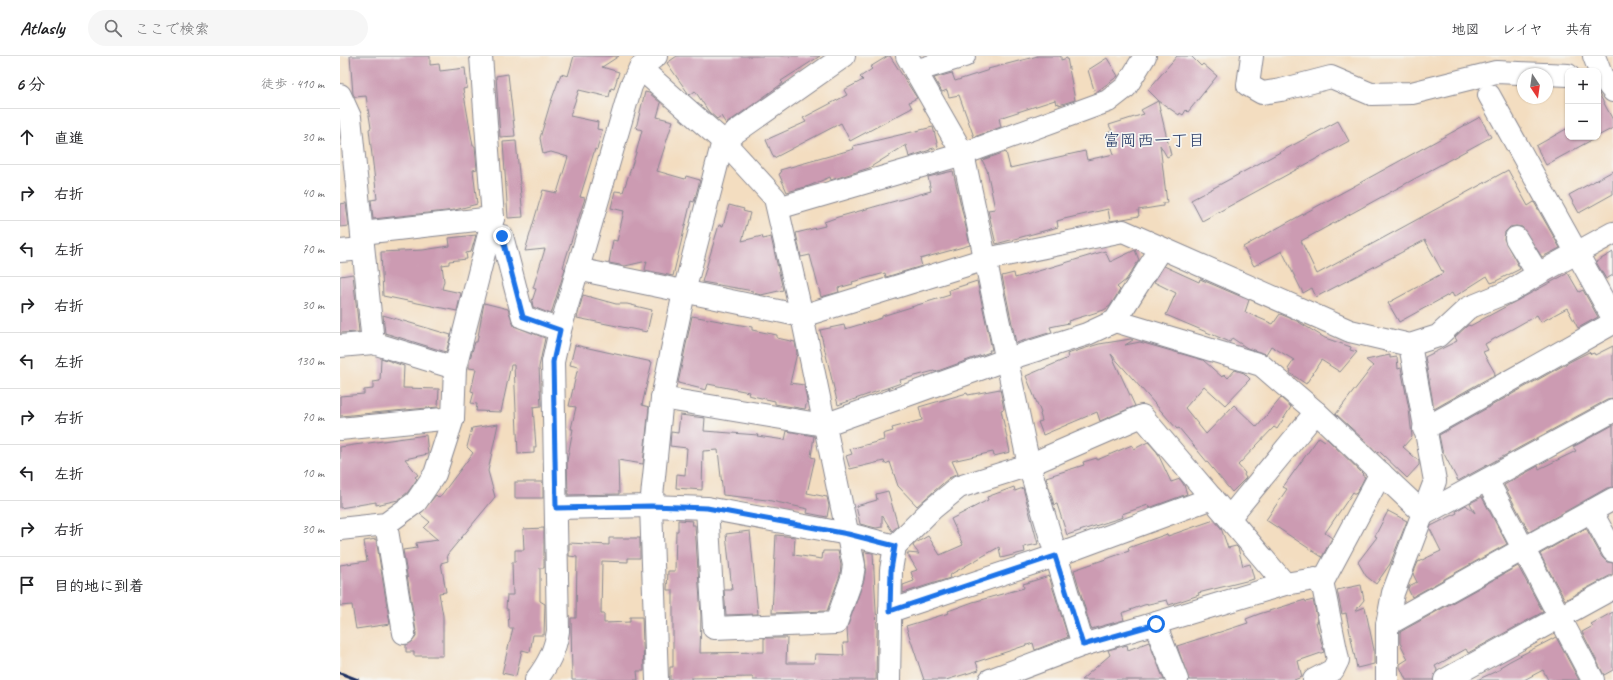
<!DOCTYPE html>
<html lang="ja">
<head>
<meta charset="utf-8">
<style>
  :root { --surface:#fff; --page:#f6f6f6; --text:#202124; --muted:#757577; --line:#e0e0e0 }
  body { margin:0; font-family:Caveat,"Klee One",sans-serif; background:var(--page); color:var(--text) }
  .controls { position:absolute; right:12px; top:12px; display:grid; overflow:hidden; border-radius:8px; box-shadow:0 1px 3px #0004 }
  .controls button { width:36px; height:36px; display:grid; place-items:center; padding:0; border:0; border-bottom:1px solid var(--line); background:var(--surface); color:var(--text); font:20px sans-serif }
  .compass { position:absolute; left:1177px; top:12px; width:36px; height:36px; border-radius:50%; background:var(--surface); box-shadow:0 1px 3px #0004; rotate:167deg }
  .stop { position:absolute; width:12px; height:12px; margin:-9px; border:3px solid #1a73e8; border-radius:50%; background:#fff }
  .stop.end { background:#1a73e8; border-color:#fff; box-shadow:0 1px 4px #0008 }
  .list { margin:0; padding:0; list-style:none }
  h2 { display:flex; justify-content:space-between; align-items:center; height:52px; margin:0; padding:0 16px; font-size:17px }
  h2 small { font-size:13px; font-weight:400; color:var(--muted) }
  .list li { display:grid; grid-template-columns:26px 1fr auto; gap:12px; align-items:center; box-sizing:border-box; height:56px; padding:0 16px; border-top:1px solid var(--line) }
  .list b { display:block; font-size:15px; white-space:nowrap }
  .list em { font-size:13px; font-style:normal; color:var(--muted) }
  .icon { flex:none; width:22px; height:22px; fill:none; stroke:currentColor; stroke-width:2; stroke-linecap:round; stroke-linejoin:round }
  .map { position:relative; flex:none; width:1273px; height:624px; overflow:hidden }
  header { display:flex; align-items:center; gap:24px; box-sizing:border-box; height:56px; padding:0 20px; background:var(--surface); border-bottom:1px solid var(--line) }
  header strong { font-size:19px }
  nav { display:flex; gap:22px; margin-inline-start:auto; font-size:14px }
  .search { width:280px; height:36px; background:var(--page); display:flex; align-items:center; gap:10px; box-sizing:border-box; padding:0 14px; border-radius:22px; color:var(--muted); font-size:15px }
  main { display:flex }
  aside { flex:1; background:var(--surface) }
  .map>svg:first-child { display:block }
  .building { fill:#cc9bb2 }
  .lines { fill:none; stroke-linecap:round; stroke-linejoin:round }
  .minor-casing { stroke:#87868f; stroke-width:24 }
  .minor { stroke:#fff; stroke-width:22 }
  .rail { stroke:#1b2f5e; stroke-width:3 }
  .route { stroke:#1a73e8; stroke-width:5 }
  .labels { text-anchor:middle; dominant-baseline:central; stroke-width:3.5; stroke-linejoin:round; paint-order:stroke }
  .neighbourhood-label { font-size:17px; fill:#1b2f5e; stroke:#f6f6f2 }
</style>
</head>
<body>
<header>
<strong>Atlasly</strong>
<div class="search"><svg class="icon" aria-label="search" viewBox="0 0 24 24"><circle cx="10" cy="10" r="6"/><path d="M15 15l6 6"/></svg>ここで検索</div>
<nav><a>地図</a><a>レイヤ</a><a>共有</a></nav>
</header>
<main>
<aside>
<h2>6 分<small>徒歩 · 410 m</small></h2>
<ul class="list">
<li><svg class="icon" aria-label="ahead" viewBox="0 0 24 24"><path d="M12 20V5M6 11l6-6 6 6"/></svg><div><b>直進</b></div><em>30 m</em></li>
<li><svg class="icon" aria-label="right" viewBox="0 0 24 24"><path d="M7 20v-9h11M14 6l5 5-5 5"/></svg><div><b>右折</b></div><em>40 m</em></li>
<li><svg class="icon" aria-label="left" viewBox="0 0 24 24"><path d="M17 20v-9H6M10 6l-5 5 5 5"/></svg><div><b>左折</b></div><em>70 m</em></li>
<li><svg class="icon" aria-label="right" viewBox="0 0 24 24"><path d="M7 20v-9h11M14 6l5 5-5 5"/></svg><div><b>右折</b></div><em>30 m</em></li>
<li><svg class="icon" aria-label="left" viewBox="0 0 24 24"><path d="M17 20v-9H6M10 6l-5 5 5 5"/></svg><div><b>左折</b></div><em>130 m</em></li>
<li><svg class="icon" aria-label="right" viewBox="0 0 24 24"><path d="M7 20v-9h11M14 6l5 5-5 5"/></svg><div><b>右折</b></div><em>70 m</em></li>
<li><svg class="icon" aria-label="left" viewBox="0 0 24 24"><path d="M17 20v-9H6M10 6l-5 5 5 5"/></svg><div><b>左折</b></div><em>10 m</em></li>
<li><svg class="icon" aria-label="right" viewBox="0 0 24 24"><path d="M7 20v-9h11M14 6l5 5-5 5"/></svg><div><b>右折</b></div><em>30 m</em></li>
<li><svg class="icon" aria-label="arrive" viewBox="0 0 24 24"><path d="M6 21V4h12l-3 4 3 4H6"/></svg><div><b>目的地に到着</b></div></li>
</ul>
</aside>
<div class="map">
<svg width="1273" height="624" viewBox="0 0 1273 624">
  <rect width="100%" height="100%" fill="#f6f6f2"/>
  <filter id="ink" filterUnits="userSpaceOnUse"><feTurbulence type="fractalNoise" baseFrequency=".025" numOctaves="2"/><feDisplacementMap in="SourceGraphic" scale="8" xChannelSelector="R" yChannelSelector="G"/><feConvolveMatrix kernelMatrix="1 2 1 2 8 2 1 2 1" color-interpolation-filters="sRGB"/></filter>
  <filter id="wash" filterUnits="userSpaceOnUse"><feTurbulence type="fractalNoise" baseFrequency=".012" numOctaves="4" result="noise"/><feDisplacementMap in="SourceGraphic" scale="16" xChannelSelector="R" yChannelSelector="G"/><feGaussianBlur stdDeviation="0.9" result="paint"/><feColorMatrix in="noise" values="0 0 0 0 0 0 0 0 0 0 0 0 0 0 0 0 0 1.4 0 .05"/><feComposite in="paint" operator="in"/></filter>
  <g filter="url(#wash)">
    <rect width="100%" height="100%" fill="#f3ddc0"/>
    <g id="blocks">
      <g class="building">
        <polygon points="10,0 90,0 90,9 99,8 100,15 125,12 127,32 123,33 133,90 135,90 137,113 133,114 137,148 115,154 33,163 31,144 37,143 29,73 31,72 26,40 15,41 13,38"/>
        <polygon points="234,0 279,0 262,11 279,16 274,33 271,32 269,41 239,34 230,60 258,66 257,73 262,74 257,94 255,93 240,141 245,142 223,211 225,213 211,258 193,251 192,245 196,233 193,232 205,193 185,195 203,134 217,137 228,101 211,96 203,98 200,82 210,48 221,18 228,20"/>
        <polygon points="337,0 480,0 441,25 443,27 386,68 381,60 377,63 369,56 355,35 350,39 348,37 327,7"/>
        <polygon points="548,0 550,0 577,42 569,46 572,52 510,85 501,67 434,102 426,84 466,66 463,62 507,39 504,34 523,24 520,21 532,13 530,11"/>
        <polygon points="698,0 721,0 721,4 727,2 735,44 719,49 719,47 716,48 715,44 659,62 661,71 634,81 619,39 609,41 607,34 602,36 594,22 612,17 615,25 649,14 648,13"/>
        <polygon points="837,0 851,0 861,10 863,8 877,20 848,56 846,54 843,59 840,57 839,59 819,45 808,34"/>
        <polygon points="767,2 778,20 755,37 748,14"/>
        <polygon points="168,18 175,80 160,81 156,20"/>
        <polygon points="305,36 309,37 321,47 317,61 333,65 317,115 345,123 346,120 360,124 354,146 351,145 333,220 305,214 307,205 285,210 269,207 273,184 277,185 284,155 271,152 275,135 283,136 296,97 302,74 296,72"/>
        <polygon points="1258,36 1273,64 1273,72 1258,80"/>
        <polygon points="818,45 831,99 827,101 820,89 827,147 823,147 823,150 798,154 799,160 783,163 770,165 768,153 724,163 717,165 718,171 656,188 648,154 655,153 647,114 642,104 666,96 670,112 745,95 747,104 774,98 767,77 772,75 769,69 804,58 801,54"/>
        <polygon points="1140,61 1151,81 961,185 977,218 1168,114 1188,150 1194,146 1220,192 1202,201 1182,171 1176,170 1170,171 1165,176 1164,183 1180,213 1154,226 1151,227 1147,220 1114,241 1112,237 1059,266 1048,247 1103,217 1085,184 976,241 972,232 963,237 942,195 914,210 903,191"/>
        <polygon points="998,65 1009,85 862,165 851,144"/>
        <polygon points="593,71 598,91 590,93 590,94 569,101 566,89 529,112 491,124 490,121 469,130 447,136 439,118 441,117 440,114 514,93 513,90"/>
        <polygon points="1228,72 1228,81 1257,81 1206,109 1196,90"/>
        <polygon points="176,85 183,161 168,162 163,86"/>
        <polygon points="613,115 630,189 580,203 582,210 546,221 545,217 512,226 513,228 498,232 499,236 481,241 470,199 461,201 456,177 485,170 484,166 498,161 591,135 588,121"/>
        <polygon points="1273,115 1273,138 1239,157 1229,139"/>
        <polygon points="6,147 9,170 0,171 0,148"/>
        <polygon points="389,149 404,153 403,155 410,157 402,185 422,180 423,183 431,181 443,234 421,239 413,237 413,235 362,226 379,169 383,170"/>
        <polygon points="136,179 131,196 126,197 127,203 109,205 109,208 102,209 104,225 102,233 121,237 117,255 43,240 41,196 83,194 110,190 109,182"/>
        <polygon points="795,194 799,204 786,224 777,231 780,234 770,250 764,254 728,265 729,267 710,271 712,276 676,287 662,220 674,217 675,222 765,195 770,206"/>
        <polygon points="1273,196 1273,219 1266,223 1256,206"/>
        <polygon points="824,210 859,226 860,223 909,244 905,256 933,268 940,258 957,265 985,282 1011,291 1010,294 1017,296 1000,316 981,304 966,328 950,317 951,315 948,313 954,304 931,290 926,298 907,292 892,282 890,286 826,259 836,237 814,226"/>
        <polygon points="1228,217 1239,236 1243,234 1258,261 1238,272 1227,252 1201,266 1197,259 1145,288 1148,294 1143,296 1155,317 1154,319 1094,353 1085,301 1117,285 1115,281 1127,270 1129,269 1130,270"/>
        <polygon points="13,218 19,276 0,277 0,220"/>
        <polygon points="637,225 652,294 649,294 650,296 595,316 594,315 560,324 561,327 498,349 480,274 504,269 505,273 542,262 542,260 610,239 609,234"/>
        <polygon points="243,239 276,248 287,248 312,254 307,276 237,262"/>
        <polygon points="144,247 168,253 174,270 205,282 199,311 201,350 193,351 196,391 194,391 194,397 178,398 174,309 171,309 161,356 136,355 137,348 131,347 134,336 131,335 136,313 129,312 129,306 135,286 137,286"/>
        <polygon points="43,259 111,279 106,296 45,277"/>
        <polygon points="352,260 412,271 412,274 437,279 437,282 455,286 457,297 450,327 464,329 467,345 465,353 435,348 435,345 408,339 409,336 368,328 366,334 338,327"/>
        <polygon points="791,283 793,284 785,289 800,286 863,304 882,321 884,318 888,322 895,314 904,317 910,323 885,349 864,330 845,352 866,378 894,349 917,371 941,342 951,351 937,373 934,371 898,409 905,417 904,419 906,422 892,436 839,372 837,373 771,298 795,350 760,365 757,356 703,379 698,366 702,365 700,358 701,357 686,320 728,302 727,298 759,288"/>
        <polygon points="235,289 312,306 302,349 309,351 303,408 278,404 279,438 228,439 227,405 233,373 231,373 236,351 229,350 238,311 230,309"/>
        <polygon points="1273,290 1273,343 1267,344 1118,425 1102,394 1099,379 1233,304 1249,296 1251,298 1254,297 1255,299"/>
        <polygon points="1050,299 1050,302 1057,301 1058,313 1061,312 1069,353 1072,381 1063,391 1079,405 1079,409 1067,422 1039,395 1038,397 996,358 1033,310 1026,304"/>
        <polygon points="41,302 64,310 63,332 99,333 98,351 0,360 0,340 24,338 24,334 33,333 33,326 40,325"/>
        <polygon points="660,333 664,353 661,354 670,396 654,400 653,396 612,405 618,418 609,422 577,450 558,430 550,406 545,408 544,405 510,413 506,400 512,398 510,393 544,384 543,378 553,375 552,372 582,364 579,351 627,337 628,339"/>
        <polygon points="340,359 365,362 364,375 418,379 417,380 445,384 447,375 474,380 471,401 475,402 467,437 487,441 489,450 487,461 467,457 468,453 427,444 383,439 378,394 363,395 362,434 336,432 337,418 345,419 347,392 330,390 331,376 338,377"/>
        <polygon points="158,368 148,415 155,441 107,499 108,505 101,507 106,536 99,537 103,560 103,600 74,600 74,596 66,596 66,589 72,586 76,581 76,575 63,494 77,492 76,487 98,484 84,472 90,466 80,458 96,439 99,442 133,397 127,391 132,372"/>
        <polygon points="1273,369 1273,431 1267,432 1189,476 1164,429 1198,410 1199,413 1236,395 1233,391"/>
        <polygon points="86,379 88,398 65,403 78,419 75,421 77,423 68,436 62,441 58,444 36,449 36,446 0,452 0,391"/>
        <polygon points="979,381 985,385 987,383 1023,418 1022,419 1025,421 1016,438 1013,436 985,477 992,482 982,501 926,464 947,433 943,431"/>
        <polygon points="808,386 817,396 831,426 840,423 844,429 847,438 809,452 808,449 782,458 783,461 727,479 717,448 714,449 706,421 744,409 743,406 757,402 757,404 792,389 794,393"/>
        <rect x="175" y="426" width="28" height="16"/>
        <polygon points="674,431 675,435 683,432 698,488 684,491 685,496 661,502 659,491 613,517 609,520 610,522 563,537 563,529 574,525 571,516 577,514 567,497 579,498 573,490 574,488 588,480 600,499 623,489 611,463 648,444 647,441"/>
        <polygon points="548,435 558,470 552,475 542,459 542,471 536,472 520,468 516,450 537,444 536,438"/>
        <polygon points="1142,441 1167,488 1072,541 1068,533 1069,530 1077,526 1073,518 1078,506 1101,495 1090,473 1091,470 1117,457 1116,455 1126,449 1135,457 1130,447"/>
        <polygon points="1048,455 1067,465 1050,508 1036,528 1026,520 1018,506 1037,481 1035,480"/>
        <polygon points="338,464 353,465 352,469 355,469 361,560 360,597 424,596 424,582 447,582 446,607 474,607 475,598 504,599 503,587 508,587 507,572 524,524 526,511 524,496 533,497 537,572 536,624 413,624 413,621 351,622 351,624 330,624 330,611 333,611 333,534 327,534 328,515 335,515 336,475 338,475"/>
        <polygon points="874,464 881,472 888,492 896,490 898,492 903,510 910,508 914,523 858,537 859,539 829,549 827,544 804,549 782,557 784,564 751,573 734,514 789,495 788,492 827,478 828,480"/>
        <polygon points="204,472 204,512 200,512 200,545 205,548 204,579 193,579 190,596 182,594 176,620 162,617 173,572 169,572 168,553 166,553 167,539 173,539 172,506 175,506 175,494 184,494 183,473"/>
        <polygon points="1246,472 1262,501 1267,506 1273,507 1273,518 1225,544 1200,498"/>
        <polygon points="410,475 418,558 386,559 384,534 392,534 386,478"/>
        <polygon points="436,479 455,481 454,499 482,503 483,495 498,495 501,509 500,519 487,555 432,557"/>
        <polygon points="269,482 300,482 300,502 288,502 288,506 262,505 261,558 264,558 264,567 290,566 290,561 302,561 304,615 297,615 298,624 232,624 231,562 236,562 237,501 229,500 229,487 269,489"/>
        <polygon points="36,483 50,568 16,573 12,549 0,550 0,509 27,505 24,485"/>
        <polygon points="1178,510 1203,556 1128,597 1126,593 1095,610 1097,614 1093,624 1066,624 1060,611 1060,608 1068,603 1060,587 1060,576"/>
        <polygon points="709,520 728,581 695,594 693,587 636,606 639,614 606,624 584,624 566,570 609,557 608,555 633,546 684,532 683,528"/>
        <polygon points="1021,529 1024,544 1015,555 1025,551 1034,594 1034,608 1017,612 1006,557 1002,558 997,534"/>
        <polygon points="965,544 966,546 973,544 978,566 976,566 984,596 958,605 962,621 954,624 849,624 837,590 908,567 906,563 919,558"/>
        <polygon points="1273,556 1273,614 1264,619 1242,576 1253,570 1251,568"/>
        <polygon points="1216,581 1239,624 1208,624 1203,614 1184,624 1137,624 1161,613 1160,611 1170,605"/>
        <polygon points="809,586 824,624 741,624 770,599 768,594 787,589 788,594"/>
      </g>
    </g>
  </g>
  <g filter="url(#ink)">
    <use href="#blocks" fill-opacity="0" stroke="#87868f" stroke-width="1"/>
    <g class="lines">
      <g class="minor-casing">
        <g id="minor">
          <polyline points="567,0 623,98 689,409 743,589"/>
          <polyline points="912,0 908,29 922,37 941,34 991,21 1031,38 1072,37 1156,16 1203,18"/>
          <polyline points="1254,0 1262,21 1273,35"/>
          <polyline points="300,12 383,85 435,142 462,260 514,509 512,522 496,567 374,572 367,452"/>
          <polyline points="575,15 624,0"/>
          <polyline points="1207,18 1228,19"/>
          <polyline points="0,39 10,61 33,287 115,312"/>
          <polyline points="1149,39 1273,262"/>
          <polyline points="438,152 623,98 768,45 786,31 805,0"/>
          <polyline points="22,177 153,162"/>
          <polyline points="149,179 162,180 183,261 220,274"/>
          <polyline points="1176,182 1198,218"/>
          <polyline points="0,195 23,193"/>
          <polyline points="237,213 462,260 646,203 783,175 1010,275 1070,289 1098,280 1128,252 1170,235 1198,218 1273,177"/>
          <polyline points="775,265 921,309 976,356 1084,458 1273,355"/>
          <polyline points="0,290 33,287"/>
          <polyline points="322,342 484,369 668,303 747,278 775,265 821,192"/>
          <polyline points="0,373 113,362"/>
          <polyline points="1084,373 1273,267"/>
          <polyline points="1147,424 1253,624"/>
          <polyline points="216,452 311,450 367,452 508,478 555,490"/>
          <polyline points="1251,455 1273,495"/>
          <polyline points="889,462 976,356"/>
          <polyline points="46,468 64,577"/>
          <polyline points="0,473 46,468 76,446 95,418 113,362 115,312 153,162 141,0"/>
          <polyline points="981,529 1041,417"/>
          <polyline points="550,555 715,500 872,442"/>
          <polyline points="815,568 837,624"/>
          <polyline points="1047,569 1273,443"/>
          <path d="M 196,624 C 208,608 215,595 218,575 L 213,306 L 220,274 L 291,30 L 300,12 L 316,0"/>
          <polyline points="317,624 311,450 322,342 344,236 383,85 504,0"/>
          <polyline points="549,624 551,514 555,490 592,453 619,431 689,409 802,360 945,528"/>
          <polyline points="650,624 743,589 945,528 975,523 983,530 998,604 993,614 974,624"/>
          <polyline points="1047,624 1047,569 1053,537 1095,425 1070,289"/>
          <polyline points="1105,624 1273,532"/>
        </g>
      </g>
      <use href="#minor" class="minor"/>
      <polyline class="rail" points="0,617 18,624"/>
    </g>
  </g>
  <g class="lines" filter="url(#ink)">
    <polyline class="route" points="162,180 183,261 220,274 213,306 216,452 311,450 367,452 508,478 555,490 551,514 550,555 715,500 743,589 816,568"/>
  </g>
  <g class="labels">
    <g class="neighbourhood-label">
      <text x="814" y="84">富岡西一丁目</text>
    </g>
  </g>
</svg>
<div class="controls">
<button>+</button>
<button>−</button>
</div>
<svg class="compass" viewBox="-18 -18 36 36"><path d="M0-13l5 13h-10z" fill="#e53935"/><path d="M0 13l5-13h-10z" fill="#757577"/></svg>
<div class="stop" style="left:816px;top:568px"></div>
<div class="stop end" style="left:162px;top:180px"></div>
</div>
</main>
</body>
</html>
